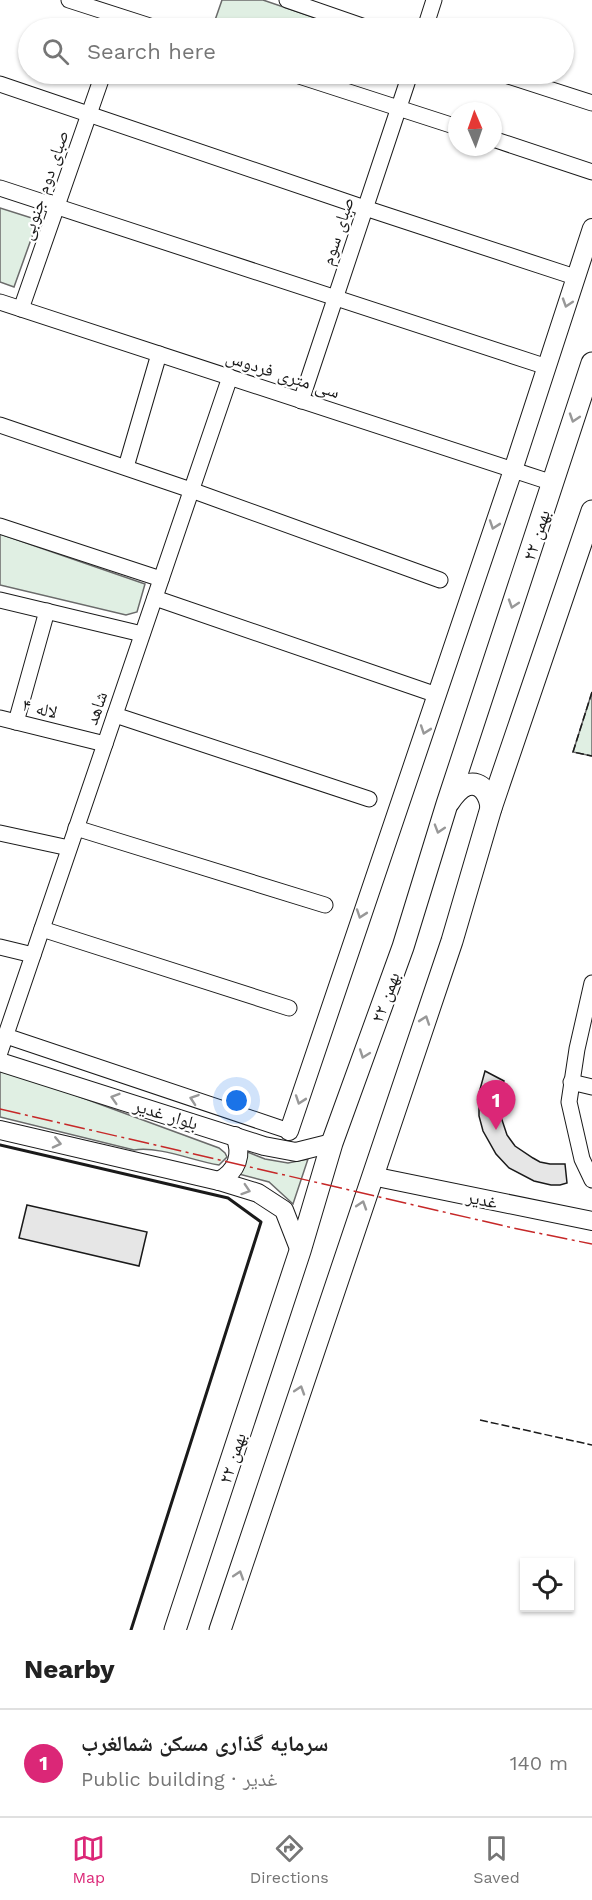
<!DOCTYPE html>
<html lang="en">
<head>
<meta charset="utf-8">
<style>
  :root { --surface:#fff; --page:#f2f2f2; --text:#222; --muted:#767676; --line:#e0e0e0; --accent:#db2777 }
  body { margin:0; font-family:"Work Sans","Noto Naskh Arabic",sans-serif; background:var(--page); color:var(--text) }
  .controls { position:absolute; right:18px; bottom:18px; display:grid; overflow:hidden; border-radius:0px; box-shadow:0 2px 4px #0004 }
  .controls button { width:54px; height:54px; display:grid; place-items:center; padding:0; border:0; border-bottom:2px solid var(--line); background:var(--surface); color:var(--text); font:30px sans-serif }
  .compass { position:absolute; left:448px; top:102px; width:54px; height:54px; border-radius:50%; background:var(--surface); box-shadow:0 2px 4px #0004; rotate:358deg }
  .you { position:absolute; left:237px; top:1101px; width:21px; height:21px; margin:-15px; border:4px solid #fff; border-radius:50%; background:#1a73e8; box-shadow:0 0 0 9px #1a73e833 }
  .badge { display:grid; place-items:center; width:39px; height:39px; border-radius:50%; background:var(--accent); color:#fff; font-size:20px; font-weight:700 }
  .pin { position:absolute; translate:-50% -50px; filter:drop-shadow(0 2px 3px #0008) }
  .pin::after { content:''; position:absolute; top:32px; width:21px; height:18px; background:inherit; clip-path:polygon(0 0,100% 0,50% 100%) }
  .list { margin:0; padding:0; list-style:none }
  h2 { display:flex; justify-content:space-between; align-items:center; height:78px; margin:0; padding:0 24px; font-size:26px }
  h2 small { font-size:20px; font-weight:400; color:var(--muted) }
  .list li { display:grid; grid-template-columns:39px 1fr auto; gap:18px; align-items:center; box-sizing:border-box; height:108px; padding:0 24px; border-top:2px solid var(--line) }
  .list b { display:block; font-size:22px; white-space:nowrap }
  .list p { margin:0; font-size:20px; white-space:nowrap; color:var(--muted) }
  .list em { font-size:20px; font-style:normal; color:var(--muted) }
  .icon { flex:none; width:33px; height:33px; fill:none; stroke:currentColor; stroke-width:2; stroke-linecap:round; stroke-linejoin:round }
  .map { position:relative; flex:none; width:592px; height:1630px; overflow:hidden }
  .search { position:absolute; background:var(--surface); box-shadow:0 2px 4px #0004; left:18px; right:18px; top:18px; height:66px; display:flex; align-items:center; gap:15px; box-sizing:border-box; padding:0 21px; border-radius:33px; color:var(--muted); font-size:22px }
  .sheet { height:186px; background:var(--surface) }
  nav { display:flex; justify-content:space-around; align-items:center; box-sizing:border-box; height:84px; border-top:2px solid var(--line); background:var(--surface); font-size:16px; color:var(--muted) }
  nav a { display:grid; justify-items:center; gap:3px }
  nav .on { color:var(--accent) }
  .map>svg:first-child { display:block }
  .green { fill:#e0efe3; stroke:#6a6a6a; stroke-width:1.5 }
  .building { fill:#e6e6e6; stroke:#1a1a1a; stroke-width:1.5 }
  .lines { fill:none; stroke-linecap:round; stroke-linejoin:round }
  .minor-casing { stroke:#1a1a1a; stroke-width:17 }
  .major-casing { stroke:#1a1a1a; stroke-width:20 }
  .highway-casing { stroke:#1a1a1a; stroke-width:23 }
  .minor { stroke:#fff; stroke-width:15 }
  .major { stroke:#fff; stroke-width:18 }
  .highway { stroke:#fff; stroke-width:21 }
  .fence { stroke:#1a1a1a; stroke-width:1.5; stroke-dasharray:8 3; stroke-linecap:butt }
  .wall { stroke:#1a1a1a; stroke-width:3 }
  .power { stroke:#c62828; stroke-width:1.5; stroke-dasharray:21 4.5 3 4.5; stroke-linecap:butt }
  .oneway { stroke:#989898 }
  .labels { text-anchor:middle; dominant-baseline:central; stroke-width:4.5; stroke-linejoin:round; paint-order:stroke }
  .street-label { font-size:18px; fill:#1a1a1a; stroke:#fff }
</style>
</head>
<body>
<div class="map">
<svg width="592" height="1630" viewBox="0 0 592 1630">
  <rect width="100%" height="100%" fill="#fff"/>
  <g class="green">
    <polygon points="222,0 263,0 345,28 221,28 213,26"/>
    <polygon points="0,208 38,220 14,287 0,282"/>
    <polygon points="0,534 145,584 137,612 126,615 0,585"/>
    <polygon points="592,692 592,756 573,752"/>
    <path d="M 0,1070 L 34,1080 L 219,1148 L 225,1153 L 227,1157 L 219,1165 C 193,1161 160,1146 134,1150 L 0,1117 Z"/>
    <polygon points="245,1151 265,1159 288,1163 308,1159 293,1204 269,1182 235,1173"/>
  </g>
  <g class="building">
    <polygon points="485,1071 504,1081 499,1099 499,1111 507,1135 515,1146 533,1158 540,1162 550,1164 565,1164 567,1183 560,1185 551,1185 534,1181 509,1168 496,1154 483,1131 479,1116 479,1093"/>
    <polygon points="27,1205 147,1232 139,1266 19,1238"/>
  </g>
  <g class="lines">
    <g class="minor-casing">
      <g id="minor">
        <polyline points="69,0 156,28"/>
        <polyline points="287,0 368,28"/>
        <polyline points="425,28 434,0"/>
        <polyline points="293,74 457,127"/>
        <polyline points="502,74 592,103"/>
        <polyline points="0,84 365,208 575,277"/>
        <polyline points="493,139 592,172"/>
        <polyline points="0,188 547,367"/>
        <polyline points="0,302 553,483"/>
        <polyline points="21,309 103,74"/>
        <polyline points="301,401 410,74"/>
        <polyline points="0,425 191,490 440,580"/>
        <polyline points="126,467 159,354"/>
        <polyline points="0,526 161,579"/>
        <polyline points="155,598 437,695"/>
        <polyline points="0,600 142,634"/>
        <polyline points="115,715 369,799"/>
        <polyline points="0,718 105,744"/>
        <polyline points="16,722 47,611"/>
        <polyline points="76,828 325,905"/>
        <polyline points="0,833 69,848"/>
        <polyline points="42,929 289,1008"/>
        <polyline points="0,947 33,955"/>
        <polyline points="592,983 577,1049 569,1102 582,1159 592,1180"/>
        <polyline points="6,1036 289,1131"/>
        <polyline points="0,1052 230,377"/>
        <polyline points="571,1082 592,1087"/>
      </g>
    </g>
    <g class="major-casing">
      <g id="major">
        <polyline points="0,1062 264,1146 296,1152 332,1143"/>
        <polyline points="0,1130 219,1181 258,1193 284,1210 300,1251"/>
        <polyline points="289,1131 513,470 592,228"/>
        <polyline points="372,1176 592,1221"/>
        <path d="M 219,1181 C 237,1171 243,1155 235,1136"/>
      </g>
    </g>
    <g class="highway-casing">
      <g id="highway">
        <path d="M 449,802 C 453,796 459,788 467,785 C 482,780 490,796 491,808"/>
        <polyline points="175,1630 300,1251 332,1143 403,947 447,804 592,363"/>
        <polyline points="220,1630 452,941 491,808 592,511"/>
      </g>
    </g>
    <use href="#minor" class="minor"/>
    <use href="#major" class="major"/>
    <use href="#highway" class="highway"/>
    <g class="fence">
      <polyline points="592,692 573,752 592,756"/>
      <polyline points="480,1420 592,1445"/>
    </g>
    <polyline class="wall" points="0,1145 228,1198 261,1222 131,1630"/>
    <polyline class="power" points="0,1109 513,1228 592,1244"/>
  </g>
  <defs><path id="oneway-chevron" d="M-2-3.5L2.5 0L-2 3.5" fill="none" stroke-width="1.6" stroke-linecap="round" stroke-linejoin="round" transform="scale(1.5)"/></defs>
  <g class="oneway">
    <use href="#oneway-chevron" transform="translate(567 303) rotate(108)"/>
    <use href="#oneway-chevron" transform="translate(574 418) rotate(108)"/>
    <use href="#oneway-chevron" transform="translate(494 525) rotate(109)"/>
    <use href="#oneway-chevron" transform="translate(513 604) rotate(108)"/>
    <use href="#oneway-chevron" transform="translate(425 730) rotate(109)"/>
    <use href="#oneway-chevron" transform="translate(439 829) rotate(107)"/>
    <use href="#oneway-chevron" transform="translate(361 914) rotate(109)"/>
    <use href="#oneway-chevron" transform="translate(425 1020) rotate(-71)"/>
    <use href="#oneway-chevron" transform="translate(364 1054) rotate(110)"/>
    <use href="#oneway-chevron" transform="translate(115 1098) rotate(-163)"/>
    <use href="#oneway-chevron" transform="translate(194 1099) rotate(-161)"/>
    <use href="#oneway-chevron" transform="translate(300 1100) rotate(109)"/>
    <use href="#oneway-chevron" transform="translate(57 1143) rotate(13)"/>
    <use href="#oneway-chevron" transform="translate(246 1190) rotate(18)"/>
    <use href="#oneway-chevron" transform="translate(362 1205) rotate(-72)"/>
    <use href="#oneway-chevron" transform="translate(300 1390) rotate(-72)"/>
    <use href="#oneway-chevron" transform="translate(239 1575) rotate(-72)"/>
  </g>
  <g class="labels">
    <g class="street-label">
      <text transform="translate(44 185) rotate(-71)">صبای دوم جنوبی</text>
      <text transform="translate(337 231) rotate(-72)">صبای سوم</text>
      <text transform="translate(283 374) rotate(18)">سی متری فردوس</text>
      <text transform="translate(536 535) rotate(-72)">۲۲ بهمن</text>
      <text transform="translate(40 708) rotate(14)">لاله ۴</text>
      <text transform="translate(96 708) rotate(-71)">شاهد</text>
      <text transform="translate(385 997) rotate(-70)">۲۲ بهمن</text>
      <text transform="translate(166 1114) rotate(17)">بلوار غدیر</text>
      <text transform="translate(482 1199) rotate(12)">غدیر</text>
      <text transform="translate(232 1458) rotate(-72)">۲۲ بهمن</text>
    </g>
  </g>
</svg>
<div class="controls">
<button><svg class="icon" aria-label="locate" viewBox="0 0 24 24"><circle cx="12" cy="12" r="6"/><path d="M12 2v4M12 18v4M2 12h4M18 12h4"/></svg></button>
</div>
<svg class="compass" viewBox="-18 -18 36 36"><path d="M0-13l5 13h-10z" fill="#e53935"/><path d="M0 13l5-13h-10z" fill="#767676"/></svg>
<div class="you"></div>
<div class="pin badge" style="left:496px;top:1130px">1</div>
<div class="search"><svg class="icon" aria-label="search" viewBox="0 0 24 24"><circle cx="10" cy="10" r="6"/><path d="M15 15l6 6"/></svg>Search here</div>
</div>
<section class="sheet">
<h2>Nearby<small></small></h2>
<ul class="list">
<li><span class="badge">1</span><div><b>سرمایه گذاری مسکن شمالغرب</b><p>Public building · غدیر</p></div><em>140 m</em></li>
</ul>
</section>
<nav>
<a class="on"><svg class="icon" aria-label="map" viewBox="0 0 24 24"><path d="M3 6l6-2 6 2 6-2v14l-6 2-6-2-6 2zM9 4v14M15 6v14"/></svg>Map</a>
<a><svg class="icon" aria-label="directions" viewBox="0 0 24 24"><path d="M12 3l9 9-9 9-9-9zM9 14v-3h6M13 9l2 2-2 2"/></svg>Directions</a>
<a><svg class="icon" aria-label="saved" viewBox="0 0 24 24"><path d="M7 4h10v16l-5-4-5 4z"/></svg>Saved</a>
</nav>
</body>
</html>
